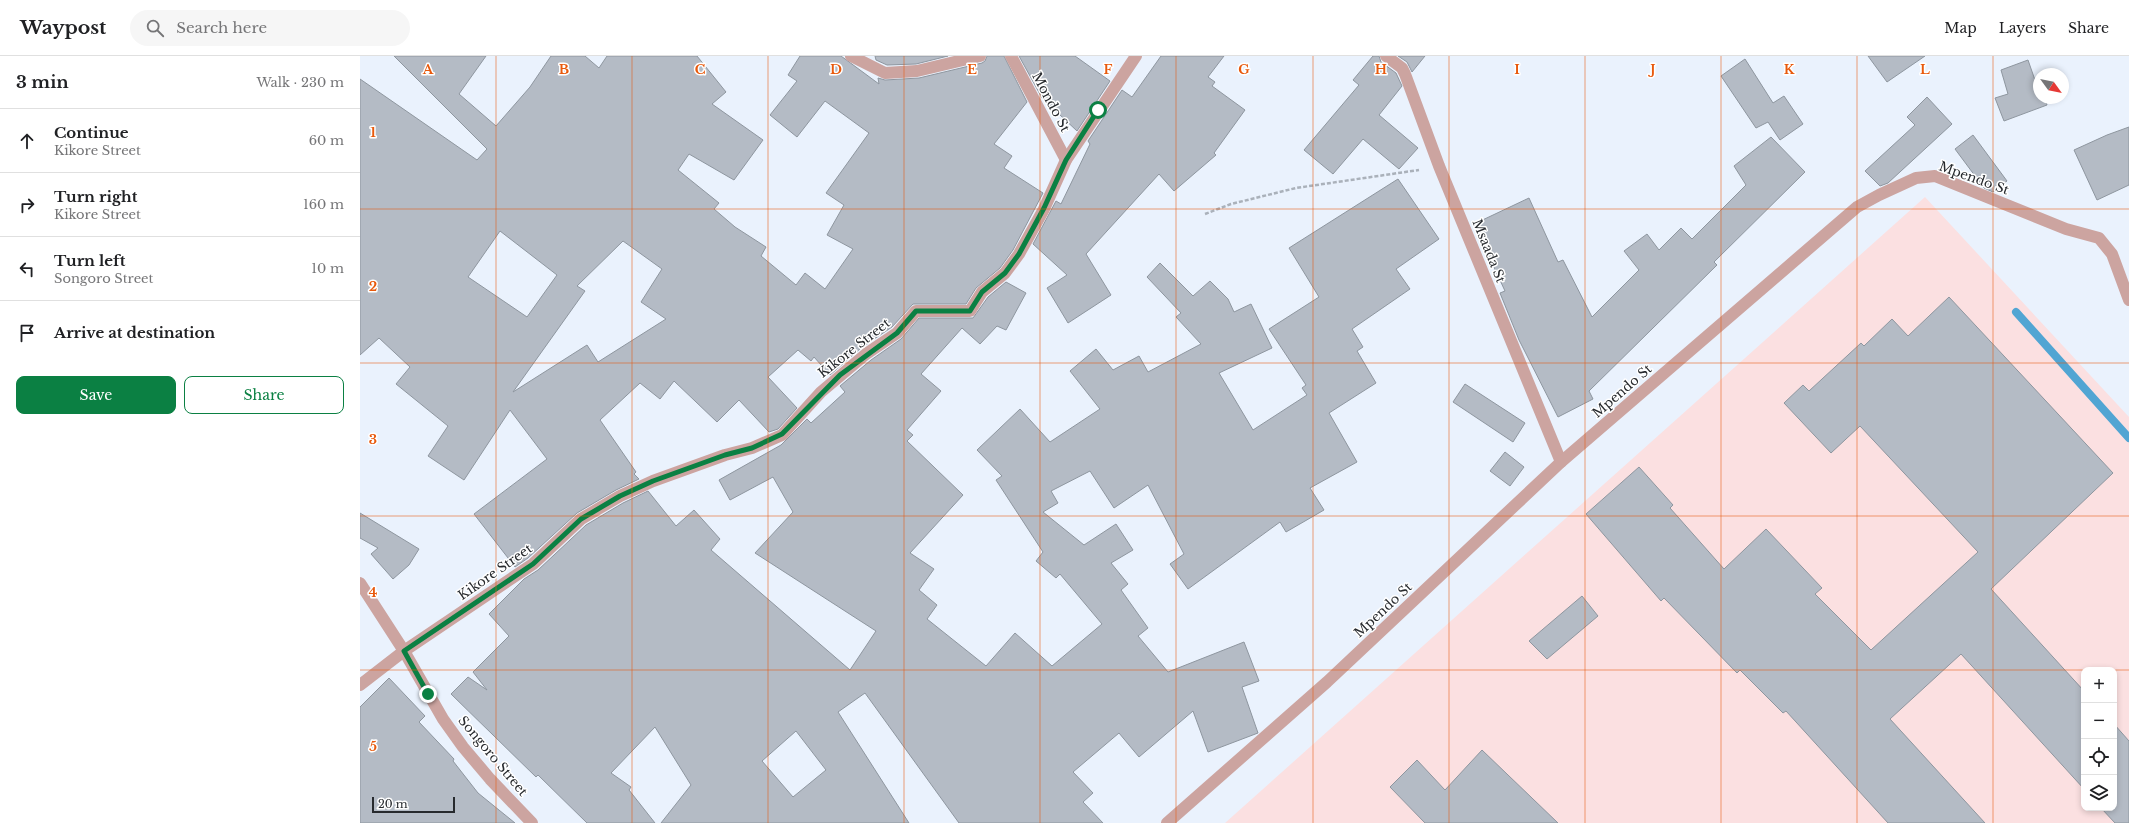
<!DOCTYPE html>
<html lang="en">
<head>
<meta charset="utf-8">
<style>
  :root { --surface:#fff; --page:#f6f6f6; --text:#202124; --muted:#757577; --line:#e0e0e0; --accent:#0b8043 }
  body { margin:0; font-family:"Libre Baskerville",serif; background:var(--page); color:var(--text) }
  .controls { position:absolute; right:12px; bottom:12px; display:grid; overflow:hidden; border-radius:8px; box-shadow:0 2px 6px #0003 }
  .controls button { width:36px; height:36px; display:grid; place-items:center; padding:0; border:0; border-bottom:1px solid var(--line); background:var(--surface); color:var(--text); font:20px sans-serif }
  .compass { position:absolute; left:1673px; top:12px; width:36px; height:36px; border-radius:50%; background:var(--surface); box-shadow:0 2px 6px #0003; rotate:123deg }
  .scale { position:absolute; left:12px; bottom:10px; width:83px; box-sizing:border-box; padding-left:4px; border:2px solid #272a2e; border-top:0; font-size:11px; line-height:14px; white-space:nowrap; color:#272a2e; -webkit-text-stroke:3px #fff; paint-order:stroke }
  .stop { position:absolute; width:12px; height:12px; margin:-9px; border:3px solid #0b8043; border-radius:50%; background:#fff }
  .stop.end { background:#0b8043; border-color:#fff; box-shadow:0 1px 4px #0008 }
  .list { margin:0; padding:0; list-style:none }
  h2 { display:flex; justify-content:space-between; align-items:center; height:52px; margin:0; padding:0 16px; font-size:17px }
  h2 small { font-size:13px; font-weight:400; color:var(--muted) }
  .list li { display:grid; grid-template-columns:26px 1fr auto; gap:12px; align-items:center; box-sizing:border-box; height:64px; padding:0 16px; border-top:1px solid var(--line) }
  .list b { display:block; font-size:15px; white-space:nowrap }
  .list p { margin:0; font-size:13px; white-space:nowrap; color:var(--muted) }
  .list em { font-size:13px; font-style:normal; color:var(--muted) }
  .actions { display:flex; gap:8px; padding:12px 16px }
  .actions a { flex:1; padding:9px 0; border:1px solid var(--accent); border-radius:8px; text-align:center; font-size:14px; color:var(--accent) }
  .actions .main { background:var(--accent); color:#fff }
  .icon { flex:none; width:22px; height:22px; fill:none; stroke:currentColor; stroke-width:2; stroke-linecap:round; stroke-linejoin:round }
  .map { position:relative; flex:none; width:1769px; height:767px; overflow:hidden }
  header { display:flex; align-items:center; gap:24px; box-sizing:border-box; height:56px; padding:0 20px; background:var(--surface); border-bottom:1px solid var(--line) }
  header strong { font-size:19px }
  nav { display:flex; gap:22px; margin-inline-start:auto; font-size:14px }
  .search { width:280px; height:36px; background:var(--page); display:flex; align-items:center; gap:10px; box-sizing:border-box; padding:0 14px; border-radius:22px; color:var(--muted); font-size:15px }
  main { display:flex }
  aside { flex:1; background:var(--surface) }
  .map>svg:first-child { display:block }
  .industrial { fill:#fbe0e1; fill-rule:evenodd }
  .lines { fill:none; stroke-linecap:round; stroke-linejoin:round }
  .stream { stroke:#51a5d3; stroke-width:8 }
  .building { fill:#b4bbc5; stroke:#8e969f; fill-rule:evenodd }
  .path { stroke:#aab1ba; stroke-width:2.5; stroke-dasharray:4 2; stroke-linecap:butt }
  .minor { stroke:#cca4a0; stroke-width:12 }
  .route { stroke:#0b8043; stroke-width:5 }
  .grid { fill:none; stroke:#e8590c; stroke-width:1; stroke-opacity:0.55 }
  .labels { text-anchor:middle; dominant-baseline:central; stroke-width:3; stroke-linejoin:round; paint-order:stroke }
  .street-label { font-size:13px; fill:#272a2e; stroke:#fff }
  .grid-label { font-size:13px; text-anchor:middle; font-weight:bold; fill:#e8590c; stroke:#fff; stroke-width:3; stroke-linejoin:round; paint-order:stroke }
</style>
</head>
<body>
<header>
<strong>Waypost</strong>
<div class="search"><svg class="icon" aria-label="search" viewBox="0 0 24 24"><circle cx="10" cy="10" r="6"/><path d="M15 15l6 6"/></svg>Search here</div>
<nav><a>Map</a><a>Layers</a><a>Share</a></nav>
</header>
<main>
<aside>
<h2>3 min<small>Walk · 230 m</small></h2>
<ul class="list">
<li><svg class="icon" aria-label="ahead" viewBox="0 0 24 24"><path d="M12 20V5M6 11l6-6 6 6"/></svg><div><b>Continue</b><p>Kikore Street</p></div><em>60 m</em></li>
<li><svg class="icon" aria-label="right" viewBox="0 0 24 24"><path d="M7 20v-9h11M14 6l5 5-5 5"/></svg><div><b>Turn right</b><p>Kikore Street</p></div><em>160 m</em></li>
<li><svg class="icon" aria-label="left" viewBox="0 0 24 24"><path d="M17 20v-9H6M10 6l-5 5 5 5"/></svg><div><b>Turn left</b><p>Songoro Street</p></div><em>10 m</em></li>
<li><svg class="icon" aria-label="arrive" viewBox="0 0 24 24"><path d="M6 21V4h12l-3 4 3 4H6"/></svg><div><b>Arrive at destination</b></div></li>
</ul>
<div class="actions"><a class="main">Save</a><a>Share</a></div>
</aside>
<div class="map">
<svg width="1769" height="767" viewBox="0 0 1769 767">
  <rect width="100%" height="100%" fill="#eaf2fd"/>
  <path class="industrial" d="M 1565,141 L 1769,361 L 1769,767 L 865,767 ZM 1724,614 L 1754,614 L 1754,752 L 1724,752 Z"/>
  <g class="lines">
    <polyline class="stream" points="1656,256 1769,382"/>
  </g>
  <g class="building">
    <path d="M 34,0 L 126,0 L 99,38 L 136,70 L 170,31 L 191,0 L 225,0 L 239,12 L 247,0 L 337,0 L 366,36 L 352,48 L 403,84 L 374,124 L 329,98 L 318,114 L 359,147 L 354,153 L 375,171 L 406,191 L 401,200 L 436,229 L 445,217 L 465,233 L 493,193 L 467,179 L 484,149 L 466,137 L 509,77 L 465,45 L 437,81 L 410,59 L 437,25 L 428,19 L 440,0 L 481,0 L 519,28 L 518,22 L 525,24 L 559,22 L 622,7 L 625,5 L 627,0 L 644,0 L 667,46 L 634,88 L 652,100 L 644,112 L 683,137 L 653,194 L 640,212 L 616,232 L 606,248 L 553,248 L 532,271 L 501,292 L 470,319 L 454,301 L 451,305 L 438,294 L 408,321 L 437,352 L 418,373 L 409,376 L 379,344 L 357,366 L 314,325 L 300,343 L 280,327 L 240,364 L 276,416 L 274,418 L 279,423 L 256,434 L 217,457 L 168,502 L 155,511 L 114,458 L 187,403 L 150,354 L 104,424 L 68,400 L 88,370 L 36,328 L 50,311 L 19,282 L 0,299 L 0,23 L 117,104 L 127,93 ZM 140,175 L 197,219 L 167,261 L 108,221 ZM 263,185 L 302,213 L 281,246 L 306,263 L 238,306 L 227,289 L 153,336 L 225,235 L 217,230 Z"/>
    <polygon points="515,0 588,0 556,8 527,9 516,4"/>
    <polygon points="659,0 715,0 750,25 717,75 682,42"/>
    <polygon points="801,0 864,0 848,21 855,26 852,30 885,54 854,97 856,99 814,135 799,118 726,198 751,239 708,267 687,232 707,219 673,188 696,145 701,148 730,88 728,85 762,34 772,41"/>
    <polygon points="1013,0 1019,0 1021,6 1036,17 1042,30 1019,59 1058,92 1039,113 1003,83 973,118 944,94 999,29 993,24"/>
    <polygon points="1038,0 1065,0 1052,16 1047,6"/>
    <polygon points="1508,0 1565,0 1527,26"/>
    <polygon points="1385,3 1413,47 1424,40 1443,68 1420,84 1408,66 1396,72 1361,20"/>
    <polygon points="1668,4 1676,27 1679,26 1679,42 1685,42 1687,49 1644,65 1635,42 1648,38 1641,14"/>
    <polygon points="1567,41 1592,68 1528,127 1520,130 1505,115 1555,69 1547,61"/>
    <polygon points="1769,71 1769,129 1737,144 1714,94 1747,79"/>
    <polygon points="1613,79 1647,125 1633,136 1624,132 1595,93"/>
    <polygon points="1411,81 1445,116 1354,206 1357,209 1229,335 1233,343 1198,361 1159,284 1140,237 1145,235 1114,168 1169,142 1198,206 1203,204 1232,261 1279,214 1264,195 1287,178 1299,194 1321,172 1332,183 1386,129 1374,110"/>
    <path d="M 1038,123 L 1079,183 L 1036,213 L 1050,233 L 992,273 L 1003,291 L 997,295 L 1016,327 L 969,357 L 997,406 L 950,432 L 964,454 L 926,476 L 920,466 L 828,533 L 810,508 L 824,498 L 788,429 L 754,452 L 730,415 L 691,435 L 698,447 L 683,456 L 724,489 L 756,468 L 773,494 L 751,507 L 768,528 L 761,534 L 788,572 L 778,580 L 808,616 L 884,586 L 899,625 L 882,631 L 898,677 L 848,696 L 833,655 L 779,701 L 759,677 L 713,716 L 733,737 L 723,746 L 743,767 L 599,767 L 505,637 L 478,656 L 549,767 L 301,767 L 331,729 L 295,671 L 251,717 L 271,731 L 269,734 L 295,767 L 227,767 L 178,719 L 176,721 L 91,638 L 108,621 L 127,634 L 113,616 L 149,580 L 129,558 L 164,523 L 178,514 L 226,469 L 263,447 L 288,435 L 316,470 L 334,454 L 360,483 L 351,494 L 490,614 L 516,575 L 395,497 L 433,456 L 413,421 L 370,444 L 359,424 L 421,389 L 447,363 L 451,367 L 485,336 L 480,330 L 511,304 L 541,283 L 559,262 L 613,262 L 628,241 L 646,226 L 666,237 L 646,274 L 637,270 L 620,288 L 602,272 L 561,318 L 581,335 L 547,374 L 553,379 L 547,385 L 603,439 L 550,497 L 574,513 L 559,534 L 577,549 L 567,563 L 626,610 L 655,577 L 692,610 L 742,568 L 700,518 L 696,522 L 676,505 L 683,496 L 636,424 L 642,420 L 617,394 L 660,353 L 690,386 L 740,353 L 710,315 L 736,293 L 753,314 L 779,300 L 788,316 L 841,288 L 816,261 L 821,257 L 787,221 L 800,207 L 833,240 L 850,225 L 868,243 L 874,256 L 891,248 L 912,292 L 859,317 L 893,374 L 947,339 L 942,332 L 946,329 L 909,273 L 959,241 L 929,192 ZM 436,675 L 466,714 L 433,741 L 402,705 Z"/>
    <polygon points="1589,241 1753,417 1631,533 1724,635 1724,733 1601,598 1530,663 1625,767 1528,767 1426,655 1423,657 1380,614 1377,617 1304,542 1301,545 1226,458 1279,411 1313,449 1310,452 1364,513 1406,473 1462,532 1455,538 1511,594 1618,496 1500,370 1471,397 1424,347 1443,329 1449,335 1501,287 1504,290 1532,263 1548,280"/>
    <polygon points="1105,328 1165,367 1153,386 1093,346"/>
    <polygon points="1145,396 1164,411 1150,430 1130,415"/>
    <polygon points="0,457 59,493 49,509 33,523 11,498 18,492 0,482"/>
    <polygon points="1222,540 1238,560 1187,603 1169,585"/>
    <polygon points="29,622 65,660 59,666 94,703 93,705 118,737 155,767 0,767 0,651"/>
    <polygon points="1754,668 1769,685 1769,767 1755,767 1741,752 1754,752"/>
    <polygon points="1122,694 1198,767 1065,767 1030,731 1057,704 1085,734"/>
  </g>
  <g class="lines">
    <polyline class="path" points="845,158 871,148 936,132 1059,114"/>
    <g class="minor">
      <polyline points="491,0 525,17 557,15 620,0"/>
      <polyline points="651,0 706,104"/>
      <polyline points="1026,0 1042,12 1045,18 1079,110 1201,406"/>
      <polyline points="0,527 44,595 83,663 103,691 130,723 172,767"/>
      <polyline points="0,629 44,595 173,508 221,463 260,440 293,425 365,399 392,392 422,379 461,336 506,298 537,277 556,255 610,255 622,236 645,217 659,198 684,153 706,104 776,0"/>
      <polyline points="807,767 967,626 1201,406 1497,151 1519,139 1556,122 1575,120 1706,173 1739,182 1752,198 1769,244"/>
    </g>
  </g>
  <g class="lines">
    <polyline class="route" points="68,638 44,595 173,508 221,463 260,440 293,425 365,399 392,392 422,378 480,319 537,277 556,255 610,255 622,236 645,217 659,198 684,152 706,104 738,54"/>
  </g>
  <path class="grid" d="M 136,0 L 136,767M 272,0 L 272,767M 408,0 L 408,767M 544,0 L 544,767M 680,0 L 680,767M 816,0 L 816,767M 953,0 L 953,767M 1089,0 L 1089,767M 1225,0 L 1225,767M 1361,0 L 1361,767M 1497,0 L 1497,767M 1633,0 L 1633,767M 0,153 L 1769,153M 0,307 L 1769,307M 0,460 L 1769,460M 0,614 L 1769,614"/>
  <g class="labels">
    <g class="street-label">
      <text transform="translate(691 46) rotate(62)">Mondo St</text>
      <text transform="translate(1614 122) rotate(20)">Mpendo St</text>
      <text transform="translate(1129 195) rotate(68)">Msaada St</text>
      <text transform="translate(494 292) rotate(-38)">Kikore Street</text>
      <text transform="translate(1262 335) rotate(-41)">Mpendo St</text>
      <text transform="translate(135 516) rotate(-35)">Kikore Street</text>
      <text transform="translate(1023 554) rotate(-43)">Mpendo St</text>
      <text transform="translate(133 700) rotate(50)">Songoro Street</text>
    </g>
  </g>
  <g class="grid-label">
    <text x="68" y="18">A</text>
    <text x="204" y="18">B</text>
    <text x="340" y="18">C</text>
    <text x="476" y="18">D</text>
    <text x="612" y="18">E</text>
    <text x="748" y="18">F</text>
    <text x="884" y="18">G</text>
    <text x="1021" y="18">H</text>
    <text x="1157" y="18">I</text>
    <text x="1293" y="18">J</text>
    <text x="1429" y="18">K</text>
    <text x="1565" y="18">L</text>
    <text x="13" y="81">1</text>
    <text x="13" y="235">2</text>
    <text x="13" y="388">3</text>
    <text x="13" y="541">4</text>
    <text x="13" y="695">5</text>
  </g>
</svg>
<div class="controls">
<button>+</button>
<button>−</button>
<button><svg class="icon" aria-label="locate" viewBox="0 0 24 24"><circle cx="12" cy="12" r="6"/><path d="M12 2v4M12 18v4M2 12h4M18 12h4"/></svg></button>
<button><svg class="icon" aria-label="layers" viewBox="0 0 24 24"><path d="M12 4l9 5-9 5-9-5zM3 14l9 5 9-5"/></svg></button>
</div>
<svg class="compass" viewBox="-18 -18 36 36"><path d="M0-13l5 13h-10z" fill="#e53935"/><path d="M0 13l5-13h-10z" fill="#757577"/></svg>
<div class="scale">20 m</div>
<div class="stop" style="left:738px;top:54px"></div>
<div class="stop end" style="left:68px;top:638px"></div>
</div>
</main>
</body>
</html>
